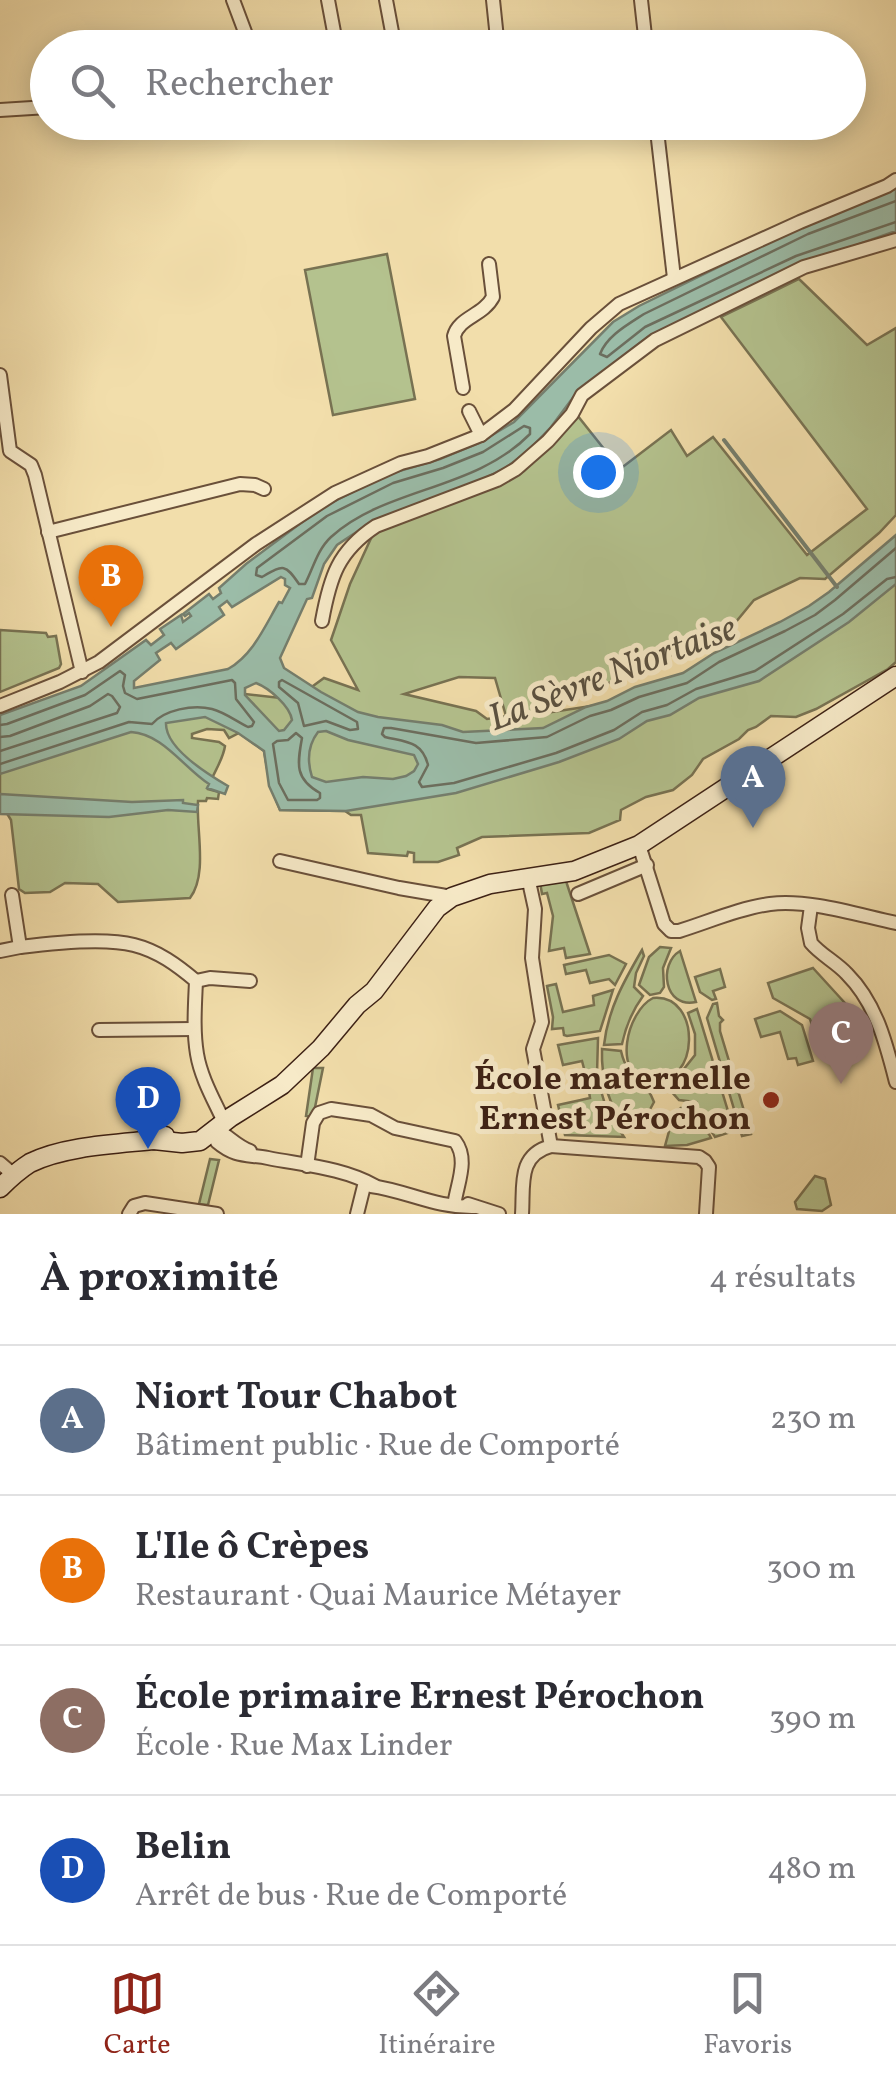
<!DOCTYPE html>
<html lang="fr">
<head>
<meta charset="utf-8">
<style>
  :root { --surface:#fff; --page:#f7f7f7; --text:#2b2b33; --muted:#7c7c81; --line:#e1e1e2; --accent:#8f2418 }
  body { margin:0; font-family:Vollkorn,serif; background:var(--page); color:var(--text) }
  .you { position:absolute; left:598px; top:472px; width:35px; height:35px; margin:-25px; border:8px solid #fff; border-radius:50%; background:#1a73e8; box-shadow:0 0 0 15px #1a73e833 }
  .badge { display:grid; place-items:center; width:65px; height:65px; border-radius:50%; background:var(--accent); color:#fff; font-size:32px; font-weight:700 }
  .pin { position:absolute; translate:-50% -82px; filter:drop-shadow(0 2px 5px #0008) }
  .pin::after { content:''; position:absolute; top:52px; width:35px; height:30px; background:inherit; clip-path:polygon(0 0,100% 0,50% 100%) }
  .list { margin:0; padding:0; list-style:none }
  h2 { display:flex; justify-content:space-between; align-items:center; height:130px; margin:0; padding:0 40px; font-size:42px }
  h2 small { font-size:32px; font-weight:400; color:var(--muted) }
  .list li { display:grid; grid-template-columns:65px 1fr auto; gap:30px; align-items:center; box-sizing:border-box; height:150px; padding:0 40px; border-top:2px solid var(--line) }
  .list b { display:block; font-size:38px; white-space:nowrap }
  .list p { margin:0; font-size:32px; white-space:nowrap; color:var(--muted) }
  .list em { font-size:32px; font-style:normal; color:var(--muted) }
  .icon { flex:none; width:55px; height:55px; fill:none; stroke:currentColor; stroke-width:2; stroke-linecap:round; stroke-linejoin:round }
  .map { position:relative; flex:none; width:896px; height:1214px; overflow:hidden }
  .search { position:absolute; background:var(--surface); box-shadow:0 5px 25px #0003; left:30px; right:30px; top:30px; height:110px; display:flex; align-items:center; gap:25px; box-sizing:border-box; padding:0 35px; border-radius:55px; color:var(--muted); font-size:38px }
  .sheet { height:730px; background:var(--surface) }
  nav { display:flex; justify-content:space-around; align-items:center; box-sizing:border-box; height:140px; border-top:2px solid var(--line); background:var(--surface); font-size:28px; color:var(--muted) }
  nav a { display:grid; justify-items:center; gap:5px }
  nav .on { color:var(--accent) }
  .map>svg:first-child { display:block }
  .green { fill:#b4c28e; stroke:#787252; stroke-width:2.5; fill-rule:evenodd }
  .water { fill:#9bbca8; stroke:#757e6d; stroke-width:2.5; fill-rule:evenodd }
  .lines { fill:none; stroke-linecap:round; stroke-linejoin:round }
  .shore { stroke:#6c6e5e; stroke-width:2.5 }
  .stream { stroke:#757e6d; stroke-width:4 }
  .street-casing { stroke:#6a503a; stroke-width:16 }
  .secondary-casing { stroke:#3d2115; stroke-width:21 }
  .street { stroke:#f7eac8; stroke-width:12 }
  .secondary { stroke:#f7eac8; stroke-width:18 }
  .poi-dot { fill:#8f2418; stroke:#f7eac8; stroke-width:4 }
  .labels { text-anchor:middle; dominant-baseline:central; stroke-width:10; stroke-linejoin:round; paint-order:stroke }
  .poi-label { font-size:35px; font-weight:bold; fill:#3d2115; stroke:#f7eac8; text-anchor:end }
  .water-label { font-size:38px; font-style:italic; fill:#595041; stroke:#f7eac8 }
</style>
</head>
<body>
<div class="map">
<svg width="896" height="1214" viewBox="0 0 896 1214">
  <rect width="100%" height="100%" fill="#f2deab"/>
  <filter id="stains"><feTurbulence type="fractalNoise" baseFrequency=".002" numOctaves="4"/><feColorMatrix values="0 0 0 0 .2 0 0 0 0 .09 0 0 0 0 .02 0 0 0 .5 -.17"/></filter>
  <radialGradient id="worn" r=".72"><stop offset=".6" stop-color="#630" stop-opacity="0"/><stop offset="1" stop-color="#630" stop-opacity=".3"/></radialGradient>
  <g class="green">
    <polygon points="387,254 415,399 333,415 305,270"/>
    <path d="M 799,279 L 867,345 L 896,328 L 896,515 L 879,533 L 825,579 L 800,578 L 754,600 L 735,623 L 695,645 L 539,714 L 656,696 L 896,579 L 896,662 L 888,669 L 816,709 L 796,717 L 771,716 L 756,727 L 748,730 L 739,739 L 703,759 L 692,775 L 673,790 L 646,797 L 621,810 L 620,820 L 589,833 L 482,837 L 457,848 L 459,855 L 438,862 L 414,862 L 414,853 L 408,852 L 407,856 L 368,853 L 361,815 L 351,815 L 345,811 L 280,810 L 270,785 L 264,751 L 239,733 L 229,738 L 224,730 L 207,729 L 192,734 L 192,738 L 219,742 L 225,746 C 223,761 212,774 208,789 L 219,792 L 218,799 L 207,798 L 206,801 L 198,801 C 196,830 208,874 190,898 L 118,902 L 98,884 L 65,883 L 50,892 L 25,893 L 19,889 L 11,820 L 0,802 L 0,763 L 236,693 L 298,700 L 313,686 L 324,678 L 358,690 L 331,640 L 350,584 L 373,534 L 524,471 L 577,415 L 620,469 L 671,430 L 687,456 L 713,437 L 807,555 L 867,509 L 721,317 ZM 459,677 L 495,678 L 506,716 L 487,719 L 476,711 L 404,694 Z"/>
    <polygon points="0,630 46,633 48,637 56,636 61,664 59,668 0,692"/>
    <polygon points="565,878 590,954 566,958 564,948 549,951 553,916 547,893 542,894 540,882"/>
    <polygon points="660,947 671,948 663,968 664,987 660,993 650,995 639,985 649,957"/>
    <path d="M 642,950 L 644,956 L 636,973 L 634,987 L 643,996 C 632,1011 626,1025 622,1044 L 604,1045 C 608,1009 624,981 642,950 Z"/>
    <path d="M 680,951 L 696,1002 C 664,1009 658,964 680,951 Z"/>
    <polygon points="609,955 626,964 615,985 609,979 590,983 586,970 566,974 564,965"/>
    <polygon points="813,968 855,1014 862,1040 821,1052 810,1019 773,998 768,983"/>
    <polygon points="720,969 725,987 713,991 716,999 712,1000 700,992 695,977"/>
    <polygon points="556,984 563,1012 594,1005 593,996 613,990 600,1031 567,1036 564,1035 563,1028 552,1029 553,1017 547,986"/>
    <path d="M 653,998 C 702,993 701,1088 650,1081 C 611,1076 627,1011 653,998 Z"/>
    <polygon points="717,1003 719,1016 723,1020 720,1023 720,1031 751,1134 742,1136 707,1018 713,1004"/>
    <path d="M 697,1009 L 734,1131 L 715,1137 C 708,1123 692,1120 696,1102 L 679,1100 L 670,1090 L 676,1079 L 695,1055 L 695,1034 L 688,1013 Z"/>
    <polygon points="780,1011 802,1025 813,1061 798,1065 796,1058 788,1059 780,1032 761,1037 755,1019"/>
    <polygon points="598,1038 597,1074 586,1076 582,1061 563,1065 558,1045"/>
    <path d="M 602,1049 L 621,1051 C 628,1082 645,1077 654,1102 L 647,1115 L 627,1129 C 608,1105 601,1079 602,1049 Z"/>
    <polygon points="313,1068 323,1068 313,1117 306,1116"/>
    <polygon points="599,1084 607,1111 624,1137 565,1135 558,1105 590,1098 588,1085"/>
    <polygon points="681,1108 689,1111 694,1123 709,1134 711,1138 687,1145 665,1146 674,1113"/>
    <polygon points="210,1159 219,1160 208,1205 199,1204"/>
    <polygon points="815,1176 825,1179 831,1205 822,1211 797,1209 795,1202"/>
  </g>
  <g class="water">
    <path d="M 896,189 L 896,231 L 800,265 L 649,336 L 578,391 L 551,427 L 527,452 L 504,469 L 462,489 L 367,525 L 337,545 L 324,564 L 312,598 L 307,599 L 280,658 L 284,668 L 321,692 L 358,712 L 378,717 L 442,725 L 463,732 L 543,728 L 586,707 L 607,701 L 635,687 L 683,673 L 714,653 L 780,622 L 809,606 L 829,592 L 896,535 L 896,584 L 849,622 L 759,681 L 699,698 L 670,715 L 647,721 L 619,739 L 559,762 L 456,793 L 346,811 L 280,810 L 269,786 L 264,751 L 238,733 L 205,717 L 166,723 C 165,748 209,775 228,786 L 225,794 L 207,788 L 209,784 C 183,767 163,734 131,732 L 0,774 L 0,715 L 81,686 L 146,640 L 151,645 L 164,635 L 160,629 L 181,615 L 183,622 L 191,616 L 189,613 L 185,616 L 183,614 L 209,594 L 213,599 L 221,593 L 219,588 L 246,564 L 321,508 L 389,474 L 440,459 L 479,443 L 514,422 L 613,322 L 639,306 L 804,225 ZM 281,577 L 285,579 L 285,585 L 290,588 L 282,603 L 279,602 C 265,626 253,655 228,669 L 134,688 L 134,681 L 160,660 L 156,653 L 171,643 L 176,649 L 224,615 L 219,607 L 227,601 L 232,607 ZM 256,683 C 269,688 290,706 292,720 L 284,730 L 279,731 L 245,695 L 245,688 ZM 326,731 L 348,740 L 414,755 L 418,764 L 414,771 L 406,776 L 393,779 L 363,777 L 326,782 L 312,777 C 307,761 308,745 318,732 Z"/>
    <polygon points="0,794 132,802 183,800 183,803 198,805 197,812 168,810 109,817 0,814"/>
  </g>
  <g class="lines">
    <g class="shore">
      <path d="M 896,201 L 808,234 L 644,314 C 627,325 607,336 600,354 L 607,357 L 645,327 L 796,256 L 896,222"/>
      <path d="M 524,426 L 530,428 L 530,434 C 474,491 386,487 331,537 C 317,550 313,569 305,584 L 299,584 C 285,563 283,565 262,577 L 256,575 L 257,568 L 327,516 L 393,483 L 443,468 L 483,452 Z"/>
      <path d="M 896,548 L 835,600 L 815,615 L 785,631 L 719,662 L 687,683 L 639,697 L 611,710 L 590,716 L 547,737 L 476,743 L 391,728 L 384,728 L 382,734 L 385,737 C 406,742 422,741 428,765 L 419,782 L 422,787 L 454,783 L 556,753 L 614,730 L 642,712 L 667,705 L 696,689 L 755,671 L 843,614 L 887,579 L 896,577"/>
      <polygon points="282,680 357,722 358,729 350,730 326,721 304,726 298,703 279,687 279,682"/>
      <path d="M 0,725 L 7,724 L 85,695 L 120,671 L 125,675 L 123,686 L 125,693 L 137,699 L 232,680 L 235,683 L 236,699 L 254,722 L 252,726 L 248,727 C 236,721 224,712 212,709 C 193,704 164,710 152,724 L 129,722 L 0,764"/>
      <path d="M 296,733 L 302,738 C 297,765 295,779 320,793 L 320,798 L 317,800 L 288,800 L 279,783 L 273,744 L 277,741 L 288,740 Z"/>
      <polyline points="0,737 10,736 90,706 108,694 112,696 120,707 117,713 0,751"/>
    </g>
    <polyline class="stream" points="724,440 837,587"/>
    <g class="street-casing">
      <g id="street">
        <polyline points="233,0 251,48"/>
        <polyline points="328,0 337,48"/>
        <polyline points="386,0 395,48"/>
        <polyline points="493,0 498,48"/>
        <polyline points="641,0 646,45"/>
        <polyline points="591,48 646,41"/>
        <polyline points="0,110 48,107"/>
        <polyline points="656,122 674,278"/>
        <polyline points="0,375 10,451 31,465 35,475 82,672"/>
        <path d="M 463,388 L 454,336 C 459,317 483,316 493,297 L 489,264"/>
        <polyline points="469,411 481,435"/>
        <polyline points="48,532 240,484 255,485 264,489"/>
        <path d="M 322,621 C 330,577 338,551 376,526 L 497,480 L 516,469 L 548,441 L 572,414 L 582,395 L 655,340 L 804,267 L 896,240"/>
        <polyline points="0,706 60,682 99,662 256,544 335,493 401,463 428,456 481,435 514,410 591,328 619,304 800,222 887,186 896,180"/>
        <path d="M 639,845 L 664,924 L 671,931 L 679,931 C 708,922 740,908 770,904 C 809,899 858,915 896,923"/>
        <polyline points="280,861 399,888 452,897"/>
        <polyline points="578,894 647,865"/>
        <path d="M 811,906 L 808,928 L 811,943 C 821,955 836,962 847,974 C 876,1003 886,1043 896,1082"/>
        <path d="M 20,947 C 51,943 104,937 134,945 C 158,951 177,965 196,981 C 195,1005 193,1030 197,1054 C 201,1078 214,1100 224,1122"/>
        <polyline points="0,951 20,947 12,895"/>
        <polyline points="196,981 210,978 250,981"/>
        <polyline points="99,1030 194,1029"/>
        <path d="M 215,1129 L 217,1142 C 236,1158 247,1154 268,1158 C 303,1165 344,1168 375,1186"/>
        <path d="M 215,1129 C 228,1135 236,1146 250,1151"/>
        <polyline points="551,1146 699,1157 705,1161 709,1167 706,1214"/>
        <polyline points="0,1163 14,1175"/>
        <path d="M 307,1166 L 313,1123 L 319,1113 L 331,1109 L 371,1115 L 395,1128 L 455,1141 C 468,1158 459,1179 455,1200"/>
        <path d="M 371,1186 C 408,1191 435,1208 475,1207"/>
        <polyline points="468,1204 499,1214"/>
        <polyline points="129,1214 134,1206 145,1203 217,1214"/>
        <polyline points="357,1214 364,1186"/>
        <path d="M 522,1214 C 524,1186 517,1155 551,1146 L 533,1049 L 542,1022 L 532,958 L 535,909 L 528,877"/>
      </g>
    </g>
    <g class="secondary-casing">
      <g id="secondary">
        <polyline points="154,1140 182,1143 200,1141 231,1117 282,1085 321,1048 357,1005 374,991 437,908 452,897 490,884 574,871 639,845 896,676"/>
        <path d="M 0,1188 C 9,1179 19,1170 30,1163 C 64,1146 116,1144 154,1140 L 165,1136"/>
      </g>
    </g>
    <use href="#street" class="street"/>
    <use href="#secondary" class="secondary"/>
  </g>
  <circle class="poi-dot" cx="771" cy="1100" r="10"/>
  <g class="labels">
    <g class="poi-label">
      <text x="751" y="1080">École maternelle<tspan x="751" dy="40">Ernest Pérochon</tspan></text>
    </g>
    <g class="water-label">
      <text transform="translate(613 675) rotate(-21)">La Sèvre Niortaise</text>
    </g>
  </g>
  <rect width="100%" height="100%" filter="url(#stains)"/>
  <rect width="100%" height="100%" fill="url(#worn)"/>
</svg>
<div class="you"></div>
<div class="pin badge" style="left:753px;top:828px;background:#5c6f8a">A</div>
<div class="pin badge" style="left:111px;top:627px;background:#e8710a">B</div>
<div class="pin badge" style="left:841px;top:1084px;background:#8d6e63">C</div>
<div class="pin badge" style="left:148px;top:1149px;background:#1a4fb4">D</div>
<div class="search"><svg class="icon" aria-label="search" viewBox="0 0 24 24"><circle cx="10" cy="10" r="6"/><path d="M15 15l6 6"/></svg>Rechercher</div>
</div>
<section class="sheet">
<h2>À proximité<small>4 résultats</small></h2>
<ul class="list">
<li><span class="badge" style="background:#5c6f8a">A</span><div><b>Niort Tour Chabot</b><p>Bâtiment public · Rue de Comporté</p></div><em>230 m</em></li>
<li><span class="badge" style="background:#e8710a">B</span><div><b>L'Ile ô Crèpes</b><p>Restaurant · Quai Maurice Métayer</p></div><em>300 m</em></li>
<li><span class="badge" style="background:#8d6e63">C</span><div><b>École primaire Ernest Pérochon</b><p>École · Rue Max Linder</p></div><em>390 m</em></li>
<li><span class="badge" style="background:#1a4fb4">D</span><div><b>Belin</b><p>Arrêt de bus · Rue de Comporté</p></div><em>480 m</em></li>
</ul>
</section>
<nav>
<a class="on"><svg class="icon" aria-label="map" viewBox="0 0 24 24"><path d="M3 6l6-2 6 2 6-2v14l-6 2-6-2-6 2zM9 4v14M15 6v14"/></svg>Carte</a>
<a><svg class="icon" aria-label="directions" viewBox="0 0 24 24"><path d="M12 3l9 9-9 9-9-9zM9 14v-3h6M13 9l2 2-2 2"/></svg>Itinéraire</a>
<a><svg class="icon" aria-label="saved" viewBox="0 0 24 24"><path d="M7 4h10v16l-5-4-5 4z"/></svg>Favoris</a>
</nav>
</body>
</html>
